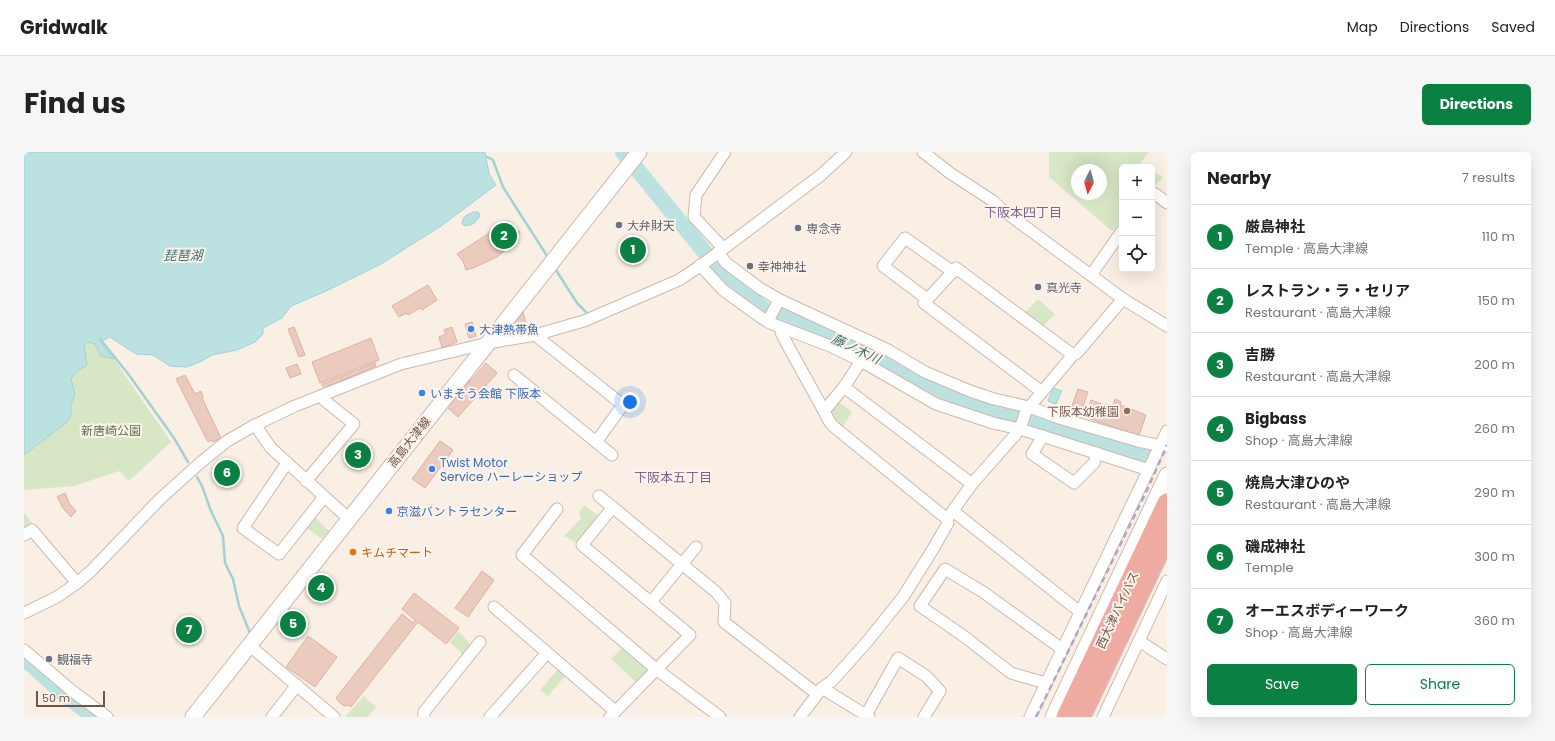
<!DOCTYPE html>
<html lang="en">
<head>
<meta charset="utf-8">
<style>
  :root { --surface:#fff; --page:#f6f6f6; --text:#222; --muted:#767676; --line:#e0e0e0; --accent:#0b8043 }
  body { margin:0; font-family:Poppins,"Noto Sans JP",sans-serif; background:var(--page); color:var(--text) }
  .controls { position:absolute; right:12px; top:12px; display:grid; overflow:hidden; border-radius:6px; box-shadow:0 4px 16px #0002 }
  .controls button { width:36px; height:36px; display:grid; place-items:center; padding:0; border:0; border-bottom:1px solid var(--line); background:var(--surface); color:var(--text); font:20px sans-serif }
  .compass { position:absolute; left:1047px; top:12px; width:36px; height:36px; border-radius:50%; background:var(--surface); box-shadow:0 4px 16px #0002; rotate:186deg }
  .scale { position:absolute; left:12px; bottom:10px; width:69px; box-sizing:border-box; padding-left:4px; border:2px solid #70544d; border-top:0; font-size:11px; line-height:14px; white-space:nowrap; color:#70544d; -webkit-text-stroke:3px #fdf3eb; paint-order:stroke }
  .you { position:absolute; left:606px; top:250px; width:14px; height:14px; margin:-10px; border:3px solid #fff; border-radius:50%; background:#1a73e8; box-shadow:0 0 0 6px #1a73e833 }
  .badge { display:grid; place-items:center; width:26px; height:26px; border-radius:50%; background:var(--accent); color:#fff; font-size:13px; font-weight:700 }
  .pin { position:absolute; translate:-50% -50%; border:2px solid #fff; box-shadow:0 1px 4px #0006 }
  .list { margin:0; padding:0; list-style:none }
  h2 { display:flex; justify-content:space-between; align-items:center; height:52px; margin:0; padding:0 16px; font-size:17px }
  h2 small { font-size:13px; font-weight:400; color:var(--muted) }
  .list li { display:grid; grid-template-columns:26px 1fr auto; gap:12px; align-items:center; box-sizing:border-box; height:64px; padding:0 16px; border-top:1px solid var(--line) }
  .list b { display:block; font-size:15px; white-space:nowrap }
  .list p { margin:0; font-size:13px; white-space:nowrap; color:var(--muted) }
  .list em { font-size:13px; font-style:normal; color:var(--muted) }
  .actions { display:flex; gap:8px; padding:12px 16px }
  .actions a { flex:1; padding:9px 0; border:1px solid var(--accent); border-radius:6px; text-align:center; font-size:14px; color:var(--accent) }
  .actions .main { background:var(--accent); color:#fff }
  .icon { flex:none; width:22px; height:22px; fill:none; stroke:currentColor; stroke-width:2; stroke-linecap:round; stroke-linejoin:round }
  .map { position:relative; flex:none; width:1143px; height:565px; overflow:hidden; border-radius:6px }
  header { display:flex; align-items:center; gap:24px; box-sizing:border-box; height:56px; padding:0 20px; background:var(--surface); border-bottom:1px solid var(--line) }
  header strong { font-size:19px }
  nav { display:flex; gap:22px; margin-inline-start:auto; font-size:14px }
  .intro { display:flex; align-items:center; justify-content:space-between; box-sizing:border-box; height:96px; padding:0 24px }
  h1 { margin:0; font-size:28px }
  .button { padding:10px 18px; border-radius:6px; background:var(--accent); color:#fff; font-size:14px; font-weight:700 }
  main { display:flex; gap:24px; padding:0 24px }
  aside { flex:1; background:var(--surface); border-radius:6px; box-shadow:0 4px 16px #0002 }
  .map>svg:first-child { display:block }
  .green { fill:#d7e6c5; fill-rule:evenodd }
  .water { fill:#bce1e1; stroke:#a3d1d2 }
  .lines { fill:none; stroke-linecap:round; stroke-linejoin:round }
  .stream { stroke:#a3d1d2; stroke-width:2.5 }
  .river { stroke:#bce1e1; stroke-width:16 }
  .building { fill:#eccbbf; stroke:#ddb0a2 }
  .street-casing { stroke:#ccb8af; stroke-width:13 }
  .secondary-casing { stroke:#cfb7ad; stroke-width:17 }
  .highway-casing { stroke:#d7cfcd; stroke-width:21 }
  .street { stroke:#fff; stroke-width:11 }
  .secondary { stroke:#fff; stroke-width:15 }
  .highway { stroke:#eeaba2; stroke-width:19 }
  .rail { stroke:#b0a5c2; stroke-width:2.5; stroke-dasharray:6 4; stroke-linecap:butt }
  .worship-dot { fill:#6b7280; stroke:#fdf3eb; stroke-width:1.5 }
  .shop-dot { fill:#3f7fe0; stroke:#fdf3eb; stroke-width:1.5 }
  .education-dot { fill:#8d6e63; stroke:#fdf3eb; stroke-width:1.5 }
  .food-dot { fill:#e8710a; stroke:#fdf3eb; stroke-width:1.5 }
  .labels { text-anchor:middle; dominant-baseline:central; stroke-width:4; stroke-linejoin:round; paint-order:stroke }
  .worship-label { font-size:12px; fill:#5b616d; stroke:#fdf3eb; text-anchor:start }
  .shop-label { font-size:12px; fill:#366cbe; stroke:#fdf3eb; text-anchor:start }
  .education-label { font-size:12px; fill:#785e54; stroke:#fdf3eb; text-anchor:end }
  .park-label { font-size:12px; fill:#5b7546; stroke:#fdf3eb }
  .street-label { font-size:12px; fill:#70544d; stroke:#fdf3eb }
  .food-label { font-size:12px; fill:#c56008; stroke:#fdf3eb; text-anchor:start }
  .neighbourhood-label { font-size:13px; fill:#7a658c; stroke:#fdf3eb }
  .water-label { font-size:13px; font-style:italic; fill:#427274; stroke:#fdf3eb }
</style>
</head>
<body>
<header>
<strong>Gridwalk</strong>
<nav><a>Map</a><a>Directions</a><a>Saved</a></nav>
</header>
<div class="intro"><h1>Find us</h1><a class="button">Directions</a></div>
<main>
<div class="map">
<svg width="1143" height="565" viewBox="0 0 1143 565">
  <rect width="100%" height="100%" fill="#faefe5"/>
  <g class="green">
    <path d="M 1025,0 L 1125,0 L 1116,12 L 1122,15 L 1098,15 L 1098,69 L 1088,79 L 1025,25 ZM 1053,18 L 1077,18 L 1077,42 L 1053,42 Z"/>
    <polygon points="1128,19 1139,25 1128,37"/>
    <polygon points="1014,147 1031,162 1018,175 1000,162"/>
    <polygon points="64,190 71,192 77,204 90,207 147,290 105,329 95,319 50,334 0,338 0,303 42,271 47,264 47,253 51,243 47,227 53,219 63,213 60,194"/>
    <polygon points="812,248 828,260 818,276 802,259"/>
    <polygon points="560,353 576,365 555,392 540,384 557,366 555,361"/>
    <polygon points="0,361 10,373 0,379"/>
    <polygon points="290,364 305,379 298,387 280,374"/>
    <polygon points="434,479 447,493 439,503 426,490"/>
    <polygon points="599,495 627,517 612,530 587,507"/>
    <polygon points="535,516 543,522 524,544 516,538"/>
    <polygon points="340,544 352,555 344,565 321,565"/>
  </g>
  <g class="water">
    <polygon points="0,0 461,0 465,22 472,33 417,74 357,112 302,139 267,154 258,166 239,176 239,182 231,190 213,198 188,203 176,210 162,215 146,214 129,203 112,202 86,185 78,189 79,194 90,207 77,204 71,192 64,190 60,194 63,213 53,219 47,227 51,243 47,253 47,264 42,271 0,303"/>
    <path d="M 449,60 L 454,60 L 456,63 C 453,70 448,75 439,73 L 438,71 L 440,65 Z"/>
    <polygon points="1029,236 1038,239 1032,252 1024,249"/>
  </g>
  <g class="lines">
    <g class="stream">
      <polyline points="463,5 469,8 479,35 525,107"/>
      <polyline points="530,115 553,151 565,163"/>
      <polyline points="76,187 105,223 150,286 164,310"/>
      <polyline points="173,325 178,334 187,359 199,384 201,411 209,427 215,454 226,481"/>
      <polyline points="234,507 245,517"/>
    </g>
    <g class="river">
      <polyline points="599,0 683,103 698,126 744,160 787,175 945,251 1126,305"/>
      <polyline points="0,506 40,542 70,565"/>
    </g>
  </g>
  <g class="building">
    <polygon points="484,69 490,76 496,80 484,96 473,105 449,116 442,118 439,109 433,102"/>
    <polygon points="404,133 413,148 398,158 396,156 384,163 383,161 375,165 368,154"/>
    <polygon points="499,160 504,178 495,180 491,170"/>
    <polygon points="448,170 452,184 445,186 441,172"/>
    <polygon points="270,175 281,203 275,205 264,177"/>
    <polygon points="428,175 433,190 418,196 415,185 422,182 420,178"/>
    <polygon points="347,186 355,208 296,231 288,210"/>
    <polygon points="351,211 352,214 300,236 298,232"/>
    <polygon points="462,211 473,221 434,265 423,255"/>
    <polygon points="273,212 277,222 266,226 262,216"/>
    <polygon points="161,223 171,242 177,239 179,245 178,246 197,286 189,290 188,288 184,290 152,227"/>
    <polygon points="1054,237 1064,240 1058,257 1048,254"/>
    <polygon points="1091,247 1097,250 1096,253 1122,263 1115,284 1061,265 1067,248 1088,256"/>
    <polygon points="416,289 429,298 401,336 388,327"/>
    <polygon points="41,341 45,351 52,359 47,365 39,356 33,345"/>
    <polygon points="458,419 470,428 444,465 431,456"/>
    <polygon points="390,441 435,476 422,492 394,470 327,555 324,553 321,554 317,552 312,546 378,462 389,471 391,468 378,457"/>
    <polygon points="284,484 313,505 291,535 262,515"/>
  </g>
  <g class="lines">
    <g class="street-casing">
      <g id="street">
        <polyline points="899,0 926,21 969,49 976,56 1099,147 1143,174"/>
        <polyline points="1128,44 1130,41 1143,51"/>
        <polyline points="699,96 670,65 672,43 701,0"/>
        <polyline points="694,100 702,111 737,137 756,148 864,198 901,220 946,239 970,247 1005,255 1035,266 1114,289 1143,295"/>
        <polyline points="676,113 699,138 735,164 746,171 806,194 837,209 912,252 969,271 996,277 1125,318"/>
        <polyline points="1067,123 1098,79"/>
        <polyline points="903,147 859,114 881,86 929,120"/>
        <polyline points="744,169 755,148"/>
        <polyline points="757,175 757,180 763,192 800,259 820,235"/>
        <polyline points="511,183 599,253 572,290"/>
        <polyline points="837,209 820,235 948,332"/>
        <polyline points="490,223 588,303"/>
        <polyline points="1018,240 900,151 932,116 1049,203"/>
        <polyline points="231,273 247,296 325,367"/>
        <polyline points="1019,284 1008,302 1050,331 1070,311 1073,301"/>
        <polyline points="263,311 219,376 255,402 300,345"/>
        <polyline points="282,329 330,272 300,248 297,244"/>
        <polyline points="575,344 692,440 701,451 700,470 793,542"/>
        <polyline points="533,357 498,403 632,517 696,565"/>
        <polyline points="929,359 1056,460"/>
        <polyline points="923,367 948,332 992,282 997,274 1002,259 1049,203 1053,201 1099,147"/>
        <polyline points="0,383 8,378 53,431"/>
        <polyline points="627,450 672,395"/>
        <polyline points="470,455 591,559"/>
        <polyline points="0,461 33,445 53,431 67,419 136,347 176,311 203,289 231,273 271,254 377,212 464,191 511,183 560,169 655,128 679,112 797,23 822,0"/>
        <polyline points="1115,489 1143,507"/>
        <polyline points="225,493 310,565"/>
        <polyline points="0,498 47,538 83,565"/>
        <polyline points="1022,531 987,521 941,485 896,454 921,417 959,440 1038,497"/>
        <polyline points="798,536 845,565"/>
        <polyline points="842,563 874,506 902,524 916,539 900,565"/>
        <polyline points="248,565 273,533"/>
        <polyline points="400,565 400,560 456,490"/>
        <polyline points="466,565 523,501"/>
        <polyline points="586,565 666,483 558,393 589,355"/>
        <polyline points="776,565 798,536 808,529 842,491 879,445 909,397 924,371 923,367 809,274 805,269 800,259"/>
        <polyline points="1006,565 1143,279"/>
        <polyline points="1079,565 1143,429"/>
      </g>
    </g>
    <g class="secondary-casing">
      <g id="secondary">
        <polyline points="169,565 615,0"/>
        <polyline points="1029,565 1143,323"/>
      </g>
    </g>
    <g class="highway-casing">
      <g id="highway">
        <polyline points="1042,565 1143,351"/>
        <polyline points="1057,565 1143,384"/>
      </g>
    </g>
    <use href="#street" class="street"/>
    <use href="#secondary" class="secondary"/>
    <use href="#highway" class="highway"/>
    <polyline class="rail" points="1012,565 1124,336 1143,293"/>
  </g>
  <g class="worship-dot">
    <circle cx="595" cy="73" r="4"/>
    <circle cx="774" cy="76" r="4"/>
    <circle cx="726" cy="114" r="4"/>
    <circle cx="1014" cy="135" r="4"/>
    <circle cx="25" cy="507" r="4"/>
  </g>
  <g class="shop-dot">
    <circle cx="447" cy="177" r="4"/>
    <circle cx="398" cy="241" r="4"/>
    <circle cx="408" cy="317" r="4"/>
    <circle cx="365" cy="359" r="4"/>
  </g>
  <circle class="education-dot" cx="1103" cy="259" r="4"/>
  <circle class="food-dot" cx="329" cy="400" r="4"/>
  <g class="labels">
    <g class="worship-label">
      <text x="603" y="73">大弁財天</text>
      <text x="782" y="76">専念寺</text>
      <text x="734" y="114">幸神神社</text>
      <text x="1022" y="135">真光寺</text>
      <text x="33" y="507">観福寺</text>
    </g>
    <g class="shop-label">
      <text x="455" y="177">大津熱帯魚</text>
      <text x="406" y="241">いまそう会館 下阪本</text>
      <text x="416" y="310">Twist Motor<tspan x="416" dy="14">Service ハーレーショップ</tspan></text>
      <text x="373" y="359">京滋バントラセンター</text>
    </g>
    <g class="education-label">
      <text x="1095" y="259">下阪本幼稚園</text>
    </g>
    <g class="park-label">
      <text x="87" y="278">新唐崎公園</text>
    </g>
    <g class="street-label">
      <text transform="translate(385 290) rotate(-52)">高島大津線</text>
      <text transform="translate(1093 458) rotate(-65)">西大津バイパス</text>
    </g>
    <g class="food-label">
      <text x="337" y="400">キムチマート</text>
    </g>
    <g class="neighbourhood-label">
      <text x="999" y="60">下阪本四丁目</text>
      <text x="649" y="325">下阪本五丁目</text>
    </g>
    <g class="water-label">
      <text x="159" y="103">琵琶湖</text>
      <text transform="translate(832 197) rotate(25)">藤ノ木川</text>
    </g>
  </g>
</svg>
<div class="controls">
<button>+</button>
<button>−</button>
<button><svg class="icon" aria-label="locate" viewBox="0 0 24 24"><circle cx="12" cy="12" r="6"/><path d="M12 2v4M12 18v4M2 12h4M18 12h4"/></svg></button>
</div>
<svg class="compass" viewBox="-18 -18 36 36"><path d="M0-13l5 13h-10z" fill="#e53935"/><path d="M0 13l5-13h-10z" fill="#767676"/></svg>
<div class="scale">50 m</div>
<div class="you"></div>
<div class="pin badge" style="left:609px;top:98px">1</div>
<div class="pin badge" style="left:480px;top:84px">2</div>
<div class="pin badge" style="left:334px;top:303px">3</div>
<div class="pin badge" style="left:297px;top:436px">4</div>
<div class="pin badge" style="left:269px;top:472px">5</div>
<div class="pin badge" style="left:203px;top:321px">6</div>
<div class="pin badge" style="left:165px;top:478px">7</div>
</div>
<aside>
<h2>Nearby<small>7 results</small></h2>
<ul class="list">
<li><span class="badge">1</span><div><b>厳島神社</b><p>Temple · 高島大津線</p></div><em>110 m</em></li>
<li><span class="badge">2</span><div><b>レストラン・ラ・セリア</b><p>Restaurant · 高島大津線</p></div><em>150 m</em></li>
<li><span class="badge">3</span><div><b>吉勝</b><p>Restaurant · 高島大津線</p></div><em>200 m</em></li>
<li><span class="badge">4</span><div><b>Bigbass</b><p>Shop · 高島大津線</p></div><em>260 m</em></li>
<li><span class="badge">5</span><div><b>焼鳥大津ひのや</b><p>Restaurant · 高島大津線</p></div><em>290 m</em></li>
<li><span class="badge">6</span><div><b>磯成神社</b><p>Temple</p></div><em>300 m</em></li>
<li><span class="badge">7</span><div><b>オーエスボディーワーク</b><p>Shop · 高島大津線</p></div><em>360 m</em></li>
</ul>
<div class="actions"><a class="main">Save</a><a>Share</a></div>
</aside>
</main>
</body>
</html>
